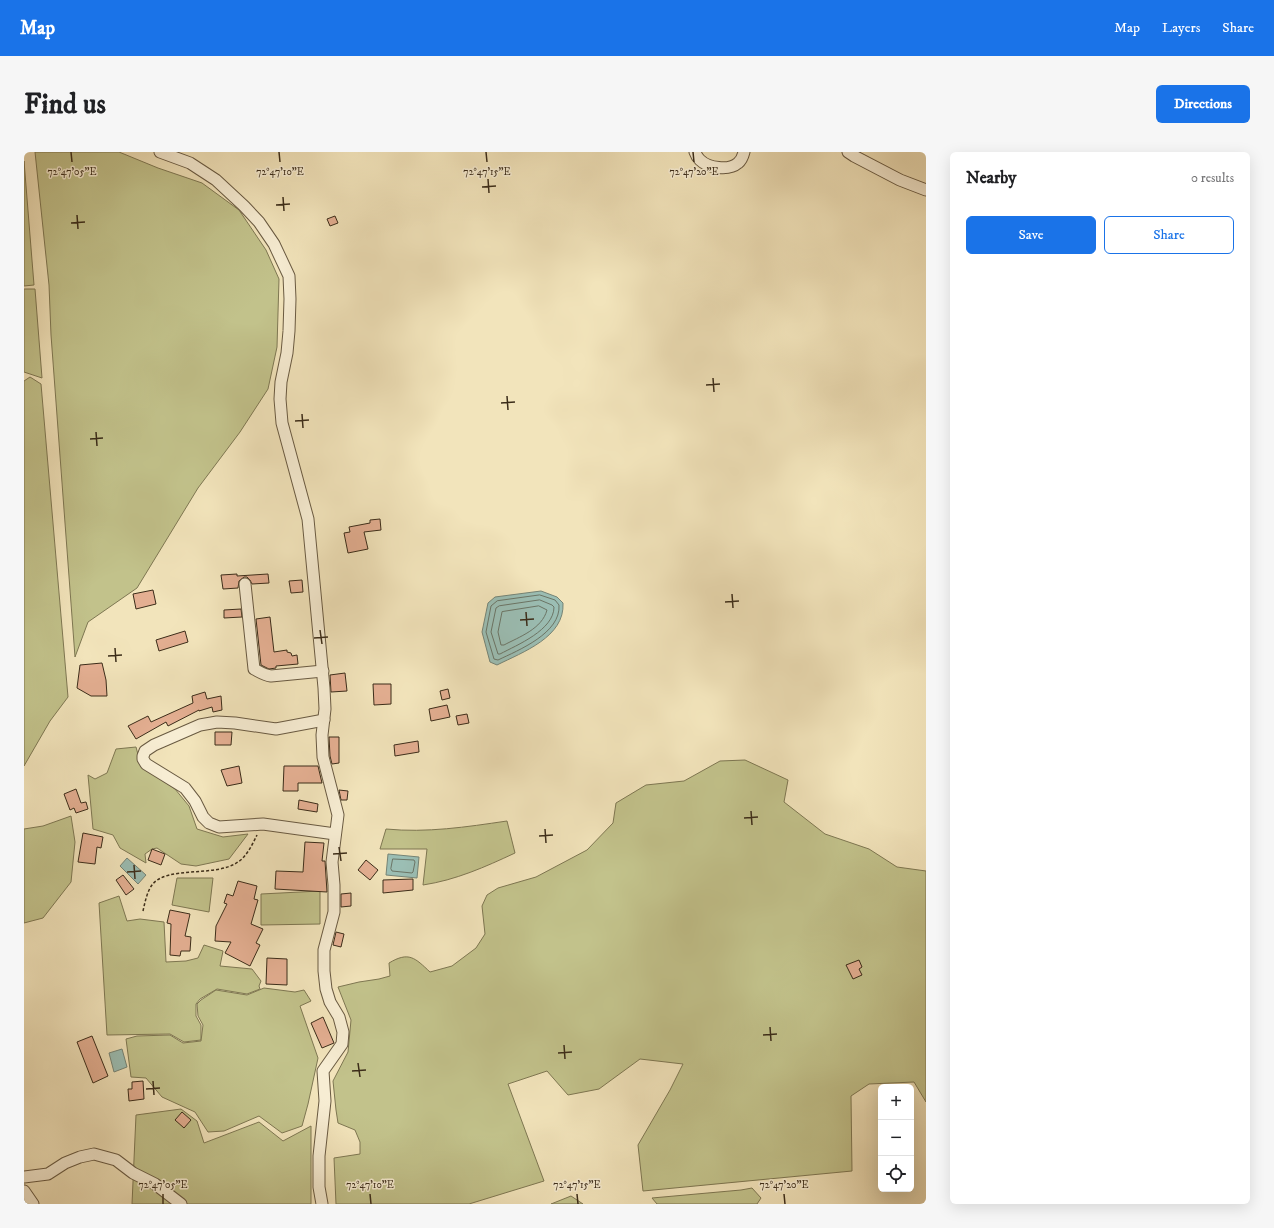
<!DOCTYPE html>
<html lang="en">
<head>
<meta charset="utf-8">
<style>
  :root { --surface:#fff; --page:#f6f6f6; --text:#202124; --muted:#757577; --line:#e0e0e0; --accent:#1a73e8 }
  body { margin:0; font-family:"IM FELL DW Pica",serif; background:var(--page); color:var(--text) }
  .controls { position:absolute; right:12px; bottom:12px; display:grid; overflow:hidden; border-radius:6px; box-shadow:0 4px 16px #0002 }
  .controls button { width:36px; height:36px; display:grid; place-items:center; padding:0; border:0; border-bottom:1px solid var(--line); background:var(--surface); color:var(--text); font:20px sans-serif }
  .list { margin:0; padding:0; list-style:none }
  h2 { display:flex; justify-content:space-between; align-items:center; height:52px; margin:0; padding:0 16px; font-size:17px }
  h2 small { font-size:13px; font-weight:400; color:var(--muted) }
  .actions { display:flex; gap:8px; padding:12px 16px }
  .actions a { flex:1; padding:9px 0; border:1px solid var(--accent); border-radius:6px; text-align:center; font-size:14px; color:var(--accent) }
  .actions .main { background:var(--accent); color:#fff }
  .icon { flex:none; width:22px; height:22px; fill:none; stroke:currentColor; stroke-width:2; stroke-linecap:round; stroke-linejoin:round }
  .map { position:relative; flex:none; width:902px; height:1052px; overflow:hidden; border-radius:6px }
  header { display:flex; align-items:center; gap:24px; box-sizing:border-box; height:56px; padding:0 20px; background:var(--accent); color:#fff }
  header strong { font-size:19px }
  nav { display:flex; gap:22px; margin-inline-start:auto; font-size:14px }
  .intro { display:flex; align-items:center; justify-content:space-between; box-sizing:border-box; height:96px; padding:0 24px }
  h1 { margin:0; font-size:28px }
  .button { padding:10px 18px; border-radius:6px; background:var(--accent); color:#fff; font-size:14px; font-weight:700 }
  main { display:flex; gap:24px; padding:0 24px }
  aside { flex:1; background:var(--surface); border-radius:6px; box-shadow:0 4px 16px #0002 }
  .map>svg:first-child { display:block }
  .green { fill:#c2c28b; stroke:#7e7752 }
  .water { fill:#9bbeb4; stroke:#758476 }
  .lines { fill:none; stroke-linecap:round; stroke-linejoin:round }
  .shore { stroke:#6b7566; stroke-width:1 }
  .building { fill:#e4af92; stroke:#3b2c19 }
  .minor-casing { stroke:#695a42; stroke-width:13 }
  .path { stroke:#3b2c19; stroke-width:1.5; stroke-dasharray:3 2; stroke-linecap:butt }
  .minor { stroke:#f7edd3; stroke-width:11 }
  .ticks { fill:none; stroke:#3b2c19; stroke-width:1.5 }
  .ticks-label { font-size:10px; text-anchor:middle; fill:#3b2c19; stroke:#f7edd3; stroke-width:3; stroke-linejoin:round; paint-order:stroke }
</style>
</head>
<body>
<header>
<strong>Map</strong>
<nav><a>Map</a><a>Layers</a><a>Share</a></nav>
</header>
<div class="intro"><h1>Find us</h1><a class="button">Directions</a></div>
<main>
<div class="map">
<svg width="902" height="1052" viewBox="0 0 902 1052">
  <rect width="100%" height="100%" fill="#f2e4bb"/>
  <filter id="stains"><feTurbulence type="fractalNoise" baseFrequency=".005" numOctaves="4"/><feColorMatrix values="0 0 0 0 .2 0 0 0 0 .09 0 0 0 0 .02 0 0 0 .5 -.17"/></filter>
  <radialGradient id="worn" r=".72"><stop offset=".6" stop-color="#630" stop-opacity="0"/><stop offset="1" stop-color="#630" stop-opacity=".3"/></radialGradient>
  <g class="green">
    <polygon points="11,0 95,0 134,16 178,31 215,58 242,98 255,127 253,195 244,237 216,280 174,336 113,436 64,470 51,505 27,183 25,133"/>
    <polygon points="0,9 10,133 0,134"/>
    <polygon points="0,137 11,137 18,226 0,220"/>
    <polygon points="6,225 17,232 44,545 26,569 0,614 0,229"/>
    <polygon points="112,595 117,614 151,637 165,654 173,677 199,685 224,682 205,707 172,714 157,712 133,696 128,697 121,702 122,711 96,696 89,683 69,677 64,623 71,627 83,621 92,597"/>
    <path d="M 721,608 L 764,628 L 760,650 L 801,682 L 845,697 L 873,715 L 902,719 L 902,950 L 890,930 L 845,932 L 827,944 L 828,1019 L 619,1039 L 614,993 L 646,938 L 659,912 L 616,907 L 575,937 L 544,943 L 523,919 L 484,932 L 520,1029 L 445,1052 L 312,1052 L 310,1006 L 336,1002 L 336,990 L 331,978 L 314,971 L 312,958 L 309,929 L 324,900 L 327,868 L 314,835 L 335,830 L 355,827 L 366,824 L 365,811 C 385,799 391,806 406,820 L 428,814 L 452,796 L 461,782 L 458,754 L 463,743 L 474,736 L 512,725 L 563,698 L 589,671 L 592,651 L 622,633 L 660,629 L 696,609 Z"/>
    <polygon points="47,664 51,690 47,730 19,766 0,771 0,677 19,674"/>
    <path d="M 483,669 L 491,701 C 461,715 432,728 399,733 L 403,697 L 356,697 L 362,677 C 403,681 442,675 483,669 Z"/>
    <polygon points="153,726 189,726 185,760 148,753"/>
    <polygon points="296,739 296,772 237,773 237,742"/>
    <polygon points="95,744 103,769 116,767 140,770 142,810 162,809 174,806 180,793 199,799 196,814 228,817 237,829 235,834 236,837 223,842 193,837 176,847 172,852 172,864 177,873 177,888 160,890 146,882 83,883 75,751"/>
    <polygon points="240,836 271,840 280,838 287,849 276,854 294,906 284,952 278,974 258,981 235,964 200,979 184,980 171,960 138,945 122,926 107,925 102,887 113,884 146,883 159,891 177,889 179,873 174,864 173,852 177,848 192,838 223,843"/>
    <polygon points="157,957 173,969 180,991 235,970 259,989 287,974 287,1052 108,1052 112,963"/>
    <polygon points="728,1036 737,1046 733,1052 633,1052 628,1046 717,1038"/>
    <polygon points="547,1044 559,1052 527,1052"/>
  </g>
  <g class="water">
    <path d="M 517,439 L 533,445 L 539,451 C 541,485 499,500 473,513 L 466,510 L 458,480 L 464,451 L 471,445 Z"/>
    <polygon points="364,702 395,705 393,726 362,723"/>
    <polygon points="103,706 122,723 114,732 96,714"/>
    <polygon points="98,897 103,915 90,920 85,901"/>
  </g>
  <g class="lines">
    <g class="shore">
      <path d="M 516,443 L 531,448 L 535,453 C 537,481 495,498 474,508 L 470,507 L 462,480 L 467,454 L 473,449 Z"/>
      <path d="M 516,448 L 528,453 L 530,455 C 530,478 493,493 476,502 L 474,502 L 467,480 L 472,456 L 475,454 Z"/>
      <path d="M 515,454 L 523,458 C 518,477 495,485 480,493 L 477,493 L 474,480 L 478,460 Z"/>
      <polygon points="369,707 390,708 391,710 389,720 388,721 368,719 367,717"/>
    </g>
  </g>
  <g class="building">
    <polygon points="311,64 314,71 306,74 303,67"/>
    <polygon points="356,367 357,378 340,380 344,397 324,401 320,381 326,380 325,375 346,371 346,368"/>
    <polygon points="213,422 213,424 244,422 245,431 228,432 226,428 223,425 220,425 215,429 214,436 199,437 197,423"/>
    <polygon points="278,428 279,440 267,441 265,429"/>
    <polygon points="129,438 132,452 112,457 109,442"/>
    <polygon points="217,457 218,465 200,466 200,458"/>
    <polygon points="246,465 250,500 263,498 263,500 267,501 268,504 273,503 274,512 252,514 252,516 245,517 237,513 232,467"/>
    <polygon points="161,479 164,490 135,499 132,488"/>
    <polygon points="78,511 82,528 83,544 67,544 53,536 56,513"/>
    <polygon points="321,521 323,539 307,540 306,523"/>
    <polygon points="349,532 367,532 367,552 350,553"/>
    <polygon points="424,537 426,546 418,548 416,539"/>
    <polygon points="181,540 183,547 197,544 198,558 189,560 188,555 175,559 175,558 144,574 142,570 112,587 104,574 124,564 127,570 169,551 168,544"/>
    <polygon points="423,553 426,565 407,569 405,557"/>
    <polygon points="443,562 445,571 434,573 432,564"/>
    <polygon points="191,580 208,580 207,593 191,593"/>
    <polygon points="305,585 315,585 315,611 308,612 306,604"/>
    <polygon points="394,589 395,600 371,604 370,593"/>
    <polygon points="215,614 218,631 203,634 197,618"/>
    <polygon points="260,614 294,614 298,631 274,631 274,639 259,639"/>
    <polygon points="52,637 57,651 62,650 64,657 52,661 50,656 46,658 40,642"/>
    <polygon points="315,638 324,639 323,648 317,648"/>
    <polygon points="275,648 294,652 293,660 274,657"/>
    <polygon points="59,681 79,685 77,696 73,695 71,712 54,710"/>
    <polygon points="281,690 300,691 298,709 301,709 303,740 251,737 252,719 279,720"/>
    <polygon points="128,697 141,702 137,713 124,708"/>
    <polygon points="342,708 354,718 346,728 334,718"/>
    <polygon points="99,723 110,737 102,743 92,728"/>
    <polygon points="389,727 389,738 359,741 359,728"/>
    <polygon points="214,729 233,734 230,747 234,748 227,772 239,777 232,791 236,793 226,814 201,801 207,790 191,789 192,774 203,752 200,751 203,742 209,744"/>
    <polygon points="327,741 327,754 317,755 317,742"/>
    <polygon points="146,758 166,762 161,784 167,785 166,799 157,799 156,804 146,803 147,772 143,771"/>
    <polygon points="312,780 320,782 317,795 309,793"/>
    <polygon points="243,806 263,807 263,833 242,832"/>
    <polygon points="835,808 838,815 835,817 838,823 829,827 822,813"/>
    <polygon points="299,865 310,891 298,896 287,871"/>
    <polygon points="68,884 84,924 69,931 53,890"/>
    <polygon points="119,929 120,947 105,949 104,937 108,937 108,930"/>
    <polygon points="158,960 167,968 160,976 151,968"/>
  </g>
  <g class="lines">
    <g class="minor-casing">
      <g id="minor">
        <polyline points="136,0 166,11 192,28 220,54 235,70 250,92 265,124 266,147 265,179 263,201 257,230 256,247 258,271 284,367 300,536 301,557 298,583 299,605 314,663 308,710 310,733 310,760 300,798 300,819 302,837 306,850 315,865 319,880 318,892 299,919 301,949 295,1004 295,1035 298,1052"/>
        <path d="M 671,0 C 672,3 674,6 676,8 C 684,16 705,19 714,11 C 718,8 719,4 720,0"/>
        <polyline points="824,0 830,4 876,28 902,38"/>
        <path d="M 221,432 L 230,517 C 236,520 240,523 247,524 L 299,519"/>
        <polyline points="300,568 252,577 211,571 193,570 176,573 130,593 121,599 119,604 119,607 122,612 161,636 171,649 179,665 185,671 195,675 239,672 311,682"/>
        <polyline points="0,1025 24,1022 41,1011 56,1005 70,1002 92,1008 109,1021 131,1032 157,1052"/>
        <polyline points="0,1039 9,1052"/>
      </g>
    </g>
    <path class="path" d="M 119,759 C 121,750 123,740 128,733 C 143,713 191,726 214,710 C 223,704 228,693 233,683"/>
    <use href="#minor" class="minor"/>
  </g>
  <path class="ticks" d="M 47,0 L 48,10M 255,0 L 256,10M 462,0 L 463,10M 669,0 L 670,10M 464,27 L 465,41M 458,35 L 472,34M 259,45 L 260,59M 252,53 L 266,52M 53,63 L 54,77M 47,71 L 61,70M 689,226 L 690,240M 682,233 L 696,232M 483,244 L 484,258M 477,251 L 491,250M 278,262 L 279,276M 271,269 L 285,268M 72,280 L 73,294M 66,287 L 79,286M 708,442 L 709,456M 701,450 L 715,449M 502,460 L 503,474M 496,468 L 510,467M 296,478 L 298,492M 290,486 L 304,485M 91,496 L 92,510M 84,504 L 98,503M 727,659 L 728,673M 720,666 L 734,665M 521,677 L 522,691M 515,684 L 529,683M 315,695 L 317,709M 309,702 L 323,701M 110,713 L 111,727M 103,720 L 117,719M 746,875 L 747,889M 739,883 L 753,882M 540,893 L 541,907M 534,901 L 548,900M 334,911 L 336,925M 328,919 L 342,918M 129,929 L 130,943M 122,937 L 136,936M 139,1042 L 139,1052M 346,1042 L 347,1052M 553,1042 L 554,1052M 760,1042 L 761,1052"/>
  <g class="ticks-label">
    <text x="48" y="23">72°47'05"E</text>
    <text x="256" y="23">72°47'10"E</text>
    <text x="463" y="23">72°47'15"E</text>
    <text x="670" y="23">72°47'20"E</text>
    <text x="139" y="1036">72°47'05"E</text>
    <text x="346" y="1036">72°47'10"E</text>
    <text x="553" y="1036">72°47'15"E</text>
    <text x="760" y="1036">72°47'20"E</text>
  </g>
  <rect width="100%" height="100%" filter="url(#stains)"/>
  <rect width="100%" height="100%" fill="url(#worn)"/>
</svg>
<div class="controls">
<button>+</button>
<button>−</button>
<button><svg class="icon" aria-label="locate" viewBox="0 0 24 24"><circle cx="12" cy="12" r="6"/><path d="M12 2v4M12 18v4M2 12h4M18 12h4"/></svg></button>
</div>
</div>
<aside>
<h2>Nearby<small>0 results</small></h2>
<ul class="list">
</ul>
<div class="actions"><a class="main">Save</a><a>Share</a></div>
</aside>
</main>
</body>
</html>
